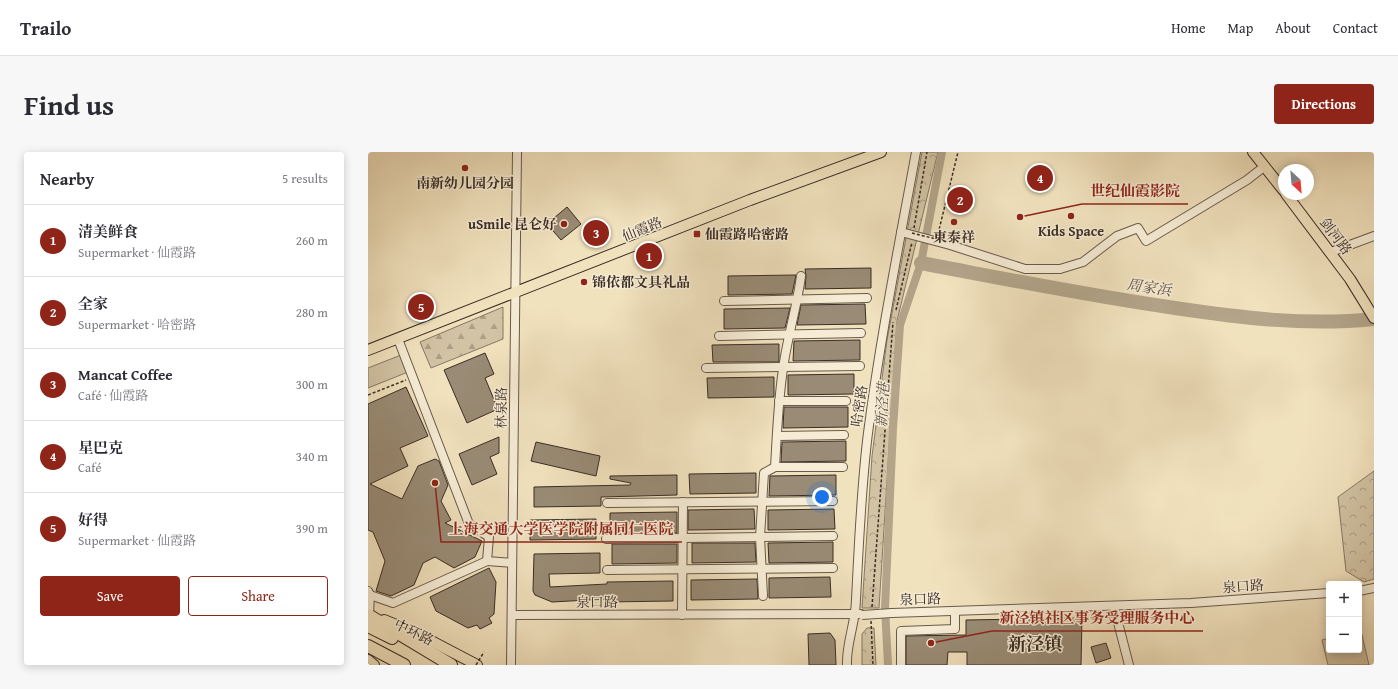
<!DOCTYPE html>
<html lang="en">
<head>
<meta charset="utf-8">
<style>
  :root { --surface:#fff; --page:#f7f7f7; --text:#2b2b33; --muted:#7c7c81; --line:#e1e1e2; --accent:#8f2418 }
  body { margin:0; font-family:"Gentium Book Plus","Noto Serif SC",serif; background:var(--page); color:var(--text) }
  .controls { position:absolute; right:12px; bottom:12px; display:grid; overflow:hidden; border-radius:4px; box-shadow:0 2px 10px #0003 }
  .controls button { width:36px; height:36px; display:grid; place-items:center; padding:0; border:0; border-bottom:1px solid var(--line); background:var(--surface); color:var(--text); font:20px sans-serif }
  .compass { position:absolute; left:910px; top:12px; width:36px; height:36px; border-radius:50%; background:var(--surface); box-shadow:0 2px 10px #0003; rotate:154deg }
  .you { position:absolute; left:454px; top:345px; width:14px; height:14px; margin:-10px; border:3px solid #fff; border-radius:50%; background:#1a73e8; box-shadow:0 0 0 6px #1a73e833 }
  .badge { display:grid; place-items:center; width:26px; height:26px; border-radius:50%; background:var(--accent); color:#fff; font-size:13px; font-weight:700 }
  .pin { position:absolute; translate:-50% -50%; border:2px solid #fff; box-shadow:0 1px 4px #0006 }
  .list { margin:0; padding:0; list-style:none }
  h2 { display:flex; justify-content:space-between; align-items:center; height:52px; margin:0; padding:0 16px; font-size:17px }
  h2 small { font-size:13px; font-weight:400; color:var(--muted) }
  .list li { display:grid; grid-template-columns:26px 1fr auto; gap:12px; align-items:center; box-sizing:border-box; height:72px; padding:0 16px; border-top:1px solid var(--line) }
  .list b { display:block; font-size:15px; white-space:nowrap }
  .list p { margin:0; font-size:13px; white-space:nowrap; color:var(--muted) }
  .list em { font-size:13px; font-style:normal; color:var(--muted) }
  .actions { display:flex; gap:8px; padding:12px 16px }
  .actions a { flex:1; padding:9px 0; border:1px solid var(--accent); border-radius:4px; text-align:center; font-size:14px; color:var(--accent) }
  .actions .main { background:var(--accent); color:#fff }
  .map { position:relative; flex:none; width:1006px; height:513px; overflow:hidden; border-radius:4px }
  header { display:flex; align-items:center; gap:24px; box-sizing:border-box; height:56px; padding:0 20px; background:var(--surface); border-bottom:1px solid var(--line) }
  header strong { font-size:19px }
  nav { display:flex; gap:22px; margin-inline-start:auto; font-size:14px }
  .intro { display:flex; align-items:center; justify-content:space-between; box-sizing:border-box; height:96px; padding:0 24px }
  h1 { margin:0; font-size:28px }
  .button { padding:10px 18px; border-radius:4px; background:var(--accent); color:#fff; font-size:14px; font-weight:700 }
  main { display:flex; gap:24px; padding:0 24px }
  aside { flex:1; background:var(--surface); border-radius:4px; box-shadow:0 2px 10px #0003 }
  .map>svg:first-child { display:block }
  .green { fill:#d2c3a4; stroke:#867865 }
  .forest { fill:url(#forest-firs); stroke:#867865 }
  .park { fill:url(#park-crowns); stroke:#867865 }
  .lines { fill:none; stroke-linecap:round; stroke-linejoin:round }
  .canal { stroke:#b3a48a; stroke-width:8 }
  .river { stroke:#b3a48a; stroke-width:14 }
  .building { fill:#998b75; stroke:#3a2d26 }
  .minor-casing { stroke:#685a4c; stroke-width:10 }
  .major-casing { stroke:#3a2d26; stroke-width:12 }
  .highway-casing { stroke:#3a2d26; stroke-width:14 }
  .path { stroke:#3a2d26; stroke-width:1.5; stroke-dasharray:3 2; stroke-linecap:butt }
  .minor { stroke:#f6ecd5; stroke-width:8 }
  .major { stroke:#f1e2be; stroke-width:10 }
  .highway { stroke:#f1e2be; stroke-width:12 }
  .minor-bridge-casing { stroke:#685a4c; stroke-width:10; stroke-linecap:butt }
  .path-bridge { stroke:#3a2d26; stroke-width:1.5; stroke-dasharray:3 2; stroke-linecap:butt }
  .minor-bridge { stroke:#f6ecd5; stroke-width:8 }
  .poi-dot { fill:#8f2418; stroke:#f6ecd5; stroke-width:1.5 }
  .labels { text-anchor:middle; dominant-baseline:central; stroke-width:3; stroke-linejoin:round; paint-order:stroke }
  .poi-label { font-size:14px; font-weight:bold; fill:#3a2d26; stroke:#f6ecd5 }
  .street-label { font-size:14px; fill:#3a2d26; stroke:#f6ecd5 }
  .water-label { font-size:15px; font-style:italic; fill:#5e5144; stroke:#f6ecd5 }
  .district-label { font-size:18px; font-weight:bold; fill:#3a2d26; stroke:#f6ecd5 }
  .leader { fill:none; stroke:#8f2418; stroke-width:1.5 }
  .callout-dot { fill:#8f2418; stroke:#f6ecd5; stroke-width:1.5 }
  .callout-label { font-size:15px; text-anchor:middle; font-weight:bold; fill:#8f2418; stroke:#f6ecd5; stroke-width:3; stroke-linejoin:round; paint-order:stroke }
</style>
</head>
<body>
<header>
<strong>Trailo</strong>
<nav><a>Home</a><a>Map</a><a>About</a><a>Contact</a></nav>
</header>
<div class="intro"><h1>Find us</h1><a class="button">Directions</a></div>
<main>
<aside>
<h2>Nearby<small>5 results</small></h2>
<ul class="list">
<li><span class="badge">1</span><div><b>清美鲜食</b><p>Supermarket · 仙霞路</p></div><em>260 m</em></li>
<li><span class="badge">2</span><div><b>全家</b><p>Supermarket · 哈密路</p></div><em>280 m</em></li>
<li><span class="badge">3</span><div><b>Mancat Coffee</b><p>Café · 仙霞路</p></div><em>300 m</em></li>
<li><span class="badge">4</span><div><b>星巴克</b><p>Café</p></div><em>340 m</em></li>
<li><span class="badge">5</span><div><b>好得</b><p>Supermarket · 仙霞路</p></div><em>390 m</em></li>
</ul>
<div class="actions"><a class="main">Save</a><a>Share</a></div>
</aside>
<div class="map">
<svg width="1006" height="513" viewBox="0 0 1006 513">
  <defs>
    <pattern id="forest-firs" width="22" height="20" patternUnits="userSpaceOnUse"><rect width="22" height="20" fill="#d2c3a4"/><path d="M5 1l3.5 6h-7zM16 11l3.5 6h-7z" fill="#ab9f85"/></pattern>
    <pattern id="park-crowns" width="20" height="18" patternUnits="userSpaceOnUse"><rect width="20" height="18" fill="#d2c3a4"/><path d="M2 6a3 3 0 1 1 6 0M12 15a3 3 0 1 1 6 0" fill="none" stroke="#ab9f85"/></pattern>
  </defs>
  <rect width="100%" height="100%" fill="#f1e2be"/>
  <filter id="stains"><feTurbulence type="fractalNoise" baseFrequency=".005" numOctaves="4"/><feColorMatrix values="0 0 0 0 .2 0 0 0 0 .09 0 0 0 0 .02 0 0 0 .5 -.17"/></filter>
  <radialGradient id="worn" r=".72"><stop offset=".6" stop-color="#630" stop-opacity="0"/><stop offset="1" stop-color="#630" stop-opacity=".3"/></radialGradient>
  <g class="green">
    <polygon points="33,203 40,220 0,236 0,216"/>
    <polygon points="991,479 993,479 1001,513 960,513 954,488 961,486 961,498 991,498"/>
  </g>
  <polygon class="forest" points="135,155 135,187 63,216 52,190"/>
  <g class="park">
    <polygon points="554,0 570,0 529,169 511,456 494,456 504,304 519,188"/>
    <polygon points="1006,319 1006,427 996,430 978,419 970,345"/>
    <polygon points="499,476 506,476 508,513 494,513 494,482"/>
  </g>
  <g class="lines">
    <polyline class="canal" points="520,513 517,456 525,276 532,173 553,111 574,0"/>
    <path class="river" d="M 553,111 C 638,127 722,144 807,156 C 874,166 939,174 1006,167"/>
  </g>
  <g class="building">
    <polygon points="199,55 213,72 193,88 179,72"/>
    <polygon points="503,116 503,136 437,137 438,124 437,117"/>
    <polygon points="428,123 424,142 360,143 360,124"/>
    <polygon points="497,152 498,172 429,173 433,153"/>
    <polygon points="422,156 417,176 356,177 356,157"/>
    <polygon points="492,188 492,208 425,209 426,189"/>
    <polygon points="411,192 411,210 345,210 344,193"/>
    <polygon points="117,201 126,222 117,226 130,257 99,271 76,218"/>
    <polygon points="486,222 486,242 420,243 420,223"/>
    <polygon points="406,225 406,245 340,246 339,226"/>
    <polygon points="38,235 60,284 32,296 40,314 2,332 34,347 50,314 67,307 71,309 80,333 73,349 83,368 77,371 114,389 107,405 86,416 67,405 55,411 46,433 23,444 8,439 17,409 5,380 0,378 0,252"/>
    <polygon points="416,255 480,255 480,275 415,276"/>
    <polygon points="131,285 131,301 122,305 129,322 104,333 91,302"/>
    <polygon points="478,289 478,309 413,310 414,290"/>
    <polygon points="168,290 232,304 228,324 163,309"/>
    <polygon points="388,321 388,341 322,342 321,322"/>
    <polygon points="309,323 309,343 233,345 233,354 166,355 166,335 262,333 263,331 242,327 242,324"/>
    <polygon points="468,323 468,343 401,344 402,324"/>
    <polygon points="386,357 387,377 320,378 320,358"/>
    <polygon points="466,357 467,377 400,378 400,358"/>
    <polygon points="309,360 309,381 242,381 242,361"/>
    <polygon points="228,367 228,387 162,388 162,368"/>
    <polygon points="465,390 465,410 401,411 400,391"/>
    <polygon points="324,391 387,391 388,410 324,411"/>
    <polygon points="244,392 309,392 309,411 244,412"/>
    <polygon points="232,401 232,421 181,422 182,435 239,432 239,430 305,429 305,449 239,450 239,447 184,450 167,443 165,439 166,402"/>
    <polygon points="121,416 128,430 126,462 121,466 124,471 112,477 109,473 100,476 68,459 62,445"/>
    <polygon points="462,425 463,445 401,446 401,426"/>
    <polygon points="389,427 390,447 323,448 323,428"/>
    <polygon points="714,466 713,513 599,513 599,500 580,500 579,513 538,513 538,484 598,483 598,468"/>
    <polygon points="462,481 467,488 468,513 441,513 440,482"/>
    <polygon points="738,491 743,506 728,511 723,495"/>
  </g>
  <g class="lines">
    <g class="minor-casing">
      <g id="minor">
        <polyline points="533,80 582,93 657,117 692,117 715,110 749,84 770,76 778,89 879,28 897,14"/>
        <polyline points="963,100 1006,84"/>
        <polyline points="356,149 499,146"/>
        <polyline points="351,184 493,181"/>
        <polyline points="30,187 101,372 121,385 119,409 144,411"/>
        <polyline points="338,216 492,214"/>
        <polyline points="411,249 478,249"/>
        <polyline points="409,284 476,283"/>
        <polyline points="407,315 475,315"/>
        <polyline points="239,351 465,349"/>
        <polyline points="238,387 465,384"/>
        <polyline points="239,418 465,416"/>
        <polyline points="0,439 2,443 1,462"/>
        <polyline points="991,439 1006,436"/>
        <polyline points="2,443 25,451 119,409"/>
        <path d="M 395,444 L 392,385 L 396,321 L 407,315 C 409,282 410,250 415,217 C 419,186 429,155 433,124"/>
        <polyline points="746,455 761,513"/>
        <polyline points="524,461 823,451 961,441"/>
        <polyline points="144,463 493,462"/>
        <polyline points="314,463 315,350"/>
        <polyline points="143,513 149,0"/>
        <path d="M 479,513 C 478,491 488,470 488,447 C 491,392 493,336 500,281 C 512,187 531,93 548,0"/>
        <polyline points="533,513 533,479 587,477 587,459"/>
      </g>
    </g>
    <g class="major-casing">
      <g id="major">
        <polyline points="885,0 916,39"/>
        <polyline points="918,42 982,127 1006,166"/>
        <polyline points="0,198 382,48 513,0"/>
        <polyline points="16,468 48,481 109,513"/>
        <polyline points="0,508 6,513"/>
      </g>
    </g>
    <g class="highway-casing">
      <g id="highway">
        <polyline points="0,463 83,513"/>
        <polyline points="0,474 24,486"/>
        <polyline points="0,494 36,513"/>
      </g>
    </g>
    <g class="path">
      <polyline points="546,76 559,0"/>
      <polyline points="570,82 590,0"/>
      <polyline points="528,158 544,90"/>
      <polyline points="0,243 38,228"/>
      <polyline points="504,455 525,170"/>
      <polyline points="503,469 505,513"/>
    </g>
    <use href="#minor" class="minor"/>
    <use href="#major" class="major"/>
    <use href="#highway" class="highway"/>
    <g class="minor-bridge-casing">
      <polyline id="minor-bridge" points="494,463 524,461"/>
    </g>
    <g class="path-bridge">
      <polyline points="544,81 568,87"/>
      <polyline points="108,513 116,500"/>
    </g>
    <use href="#minor-bridge" class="minor-bridge"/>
  </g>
  <g class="poi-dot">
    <circle cx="97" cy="16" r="4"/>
    <circle cx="703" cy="64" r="4"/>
    <circle cx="586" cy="70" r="4"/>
    <circle cx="196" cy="72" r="4"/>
    <rect x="325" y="78" width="8" height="8" rx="2"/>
    <circle cx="216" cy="130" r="4"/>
  </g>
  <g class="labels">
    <g class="poi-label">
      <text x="97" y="31">南新幼儿园分园</text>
      <text x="188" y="72" text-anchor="end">uSmile 昆仑好</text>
      <text x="703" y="79">Kids Space</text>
      <text x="337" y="82" text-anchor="start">仙霞路哈密路</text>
      <text x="586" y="85">東泰祥</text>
      <text x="224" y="130" text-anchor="start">锦依都文具礼品</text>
    </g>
    <g class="street-label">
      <text transform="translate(274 77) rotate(-22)">仙霞路</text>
      <text transform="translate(968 84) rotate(53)">剑河路</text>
      <text transform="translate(491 254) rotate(-81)">哈密路</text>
      <text transform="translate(133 256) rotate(-89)">林泉路</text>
      <text transform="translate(875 434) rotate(-4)">泉口路</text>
      <text transform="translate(552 447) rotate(-2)">泉口路</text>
      <text x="229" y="450">泉口路</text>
      <text transform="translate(46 480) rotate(26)">中环路</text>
    </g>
    <g class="water-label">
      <text transform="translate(781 135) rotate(8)">周家浜</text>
      <text transform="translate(514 253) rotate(-87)">新泾港</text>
    </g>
    <g class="district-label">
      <text x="667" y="491">新泾镇</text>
    </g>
  </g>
  <path class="leader" d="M652 65L714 52H820M67 331L73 390H314M563 491L624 479H835"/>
  <g class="callout-dot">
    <circle cx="652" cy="65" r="4"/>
    <circle cx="67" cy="331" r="4"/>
    <circle cx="563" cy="491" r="4"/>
  </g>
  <g class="callout-label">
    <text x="767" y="44">世纪仙霞影院</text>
    <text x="193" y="382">上海交通大学医学院附属同仁医院</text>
    <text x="729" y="471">新泾镇社区事务受理服务中心</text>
  </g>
  <rect width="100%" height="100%" filter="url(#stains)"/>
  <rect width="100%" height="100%" fill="url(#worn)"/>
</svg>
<div class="controls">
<button>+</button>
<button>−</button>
</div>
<svg class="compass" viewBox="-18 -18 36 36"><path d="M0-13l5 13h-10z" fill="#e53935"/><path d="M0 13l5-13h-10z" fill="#7c7c81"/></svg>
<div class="you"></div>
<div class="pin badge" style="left:281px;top:104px">1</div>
<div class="pin badge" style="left:592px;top:48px">2</div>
<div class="pin badge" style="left:228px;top:81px">3</div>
<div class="pin badge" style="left:672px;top:26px">4</div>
<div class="pin badge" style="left:53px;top:155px">5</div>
</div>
</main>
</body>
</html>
